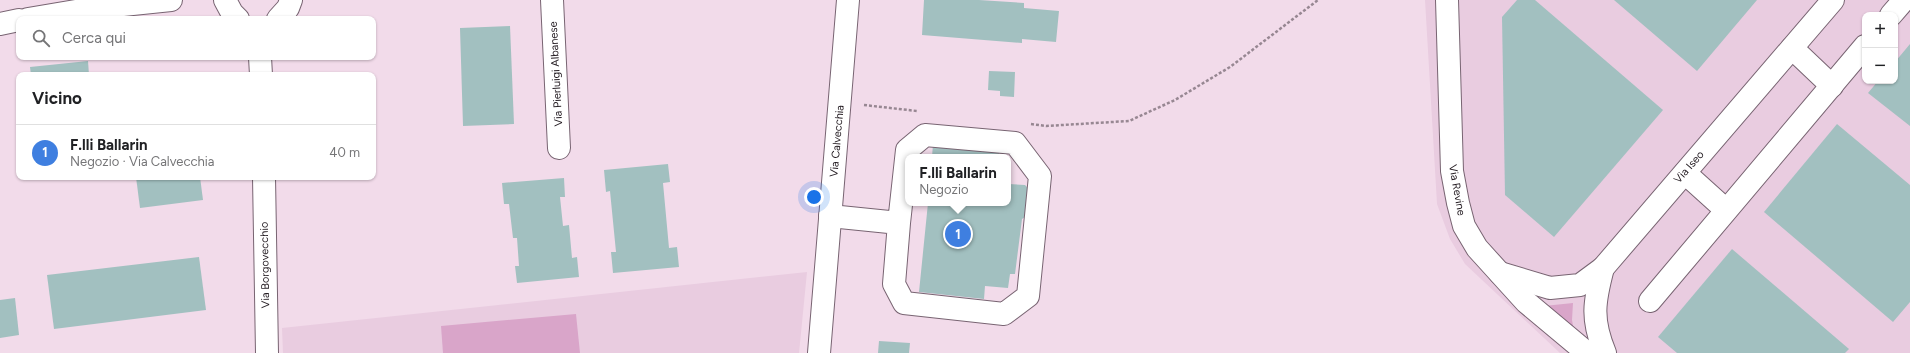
<!DOCTYPE html>
<html lang="it">
<head>
<meta charset="utf-8">
<style>
  :root { --surface:#fff; --page:#f6f6f6; --text:#202124; --muted:#757577; --line:#e0e0e0; --accent:#246f72 }
  body { margin:0; font-family:Figtree,sans-serif; background:var(--page); color:var(--text) }
  .controls { position:absolute; right:12px; top:12px; display:grid; overflow:hidden; border-radius:8px; box-shadow:0 1px 3px #0004 }
  .controls button { width:36px; height:36px; display:grid; place-items:center; padding:0; border:0; border-bottom:1px solid var(--line); background:var(--surface); color:var(--text); font:20px sans-serif }
  .you { position:absolute; left:814px; top:197px; width:14px; height:14px; margin:-10px; border:3px solid #fff; border-radius:50%; background:#1a73e8; box-shadow:0 0 0 6px #1a73e833 }
  .badge { display:grid; place-items:center; width:26px; height:26px; border-radius:50%; background:var(--accent); color:#fff; font-size:13px; font-weight:700 }
  .pin { position:absolute; translate:-50% -50%; border:2px solid #fff; box-shadow:0 1px 4px #0006 }
  .popup { position:absolute; left:905px; top:154px; width:106px; height:52px; box-sizing:border-box; display:grid; place-content:center; border-radius:8px; background:var(--surface); filter:drop-shadow(0 1px 3px #0005); font-size:13px; white-space:nowrap; color:var(--muted) }
  .popup b { font-size:15px; color:var(--text) }
  .popup::after { content:''; position:absolute; left:50%; top:100%; margin-left:-8px; border:8px solid transparent; border-top-color:var(--surface) }
  .list { margin:0; padding:0; list-style:none }
  h2 { display:flex; justify-content:space-between; align-items:center; height:52px; margin:0; padding:0 16px; font-size:17px }
  h2 small { font-size:13px; font-weight:400; color:var(--muted) }
  .list li { display:grid; grid-template-columns:26px 1fr auto; gap:12px; align-items:center; box-sizing:border-box; height:56px; padding:0 16px; border-top:1px solid var(--line) }
  .list b { display:block; font-size:15px; white-space:nowrap }
  .list p { margin:0; font-size:13px; white-space:nowrap; color:var(--muted) }
  .list em { font-size:13px; font-style:normal; color:var(--muted) }
  .icon { flex:none; width:22px; height:22px; fill:none; stroke:currentColor; stroke-width:2; stroke-linecap:round; stroke-linejoin:round }
  .map { position:relative; flex:none; width:1910px; height:353px; overflow:hidden }
  .search { position:absolute; background:var(--surface); box-shadow:0 1px 3px #0004; left:16px; top:16px; width:360px; height:44px; display:flex; align-items:center; gap:10px; box-sizing:border-box; padding:0 14px; border-radius:8px; color:var(--muted); font-size:15px }
  .panel { position:absolute; background:var(--surface); box-shadow:0 1px 3px #0004; left:16px; top:72px; width:360px; height:108px; border-radius:8px }
  .map>svg:first-child { display:block }
  .built { fill:#e9cce0; fill-rule:evenodd }
  .green { fill:#d9a5c9 }
  .building { fill:#a2c0c0 }
  .lines { fill:none; stroke-linecap:round; stroke-linejoin:round }
  .minor-casing { stroke:#786472; stroke-width:24 }
  .major-casing { stroke:#786472; stroke-width:24 }
  .path { stroke:#978792; stroke-width:2.5; stroke-dasharray:3 2; stroke-linecap:butt }
  .minor { stroke:#fff; stroke-width:22 }
  .major { stroke:#fff; stroke-width:22 }
  .labels { text-anchor:middle; dominant-baseline:central; stroke-width:3.5; stroke-linejoin:round; paint-order:stroke }
  .street-label { font-size:11px; fill:#221a20; stroke:#fff }
</style>
</head>
<body>
<div class="map">
<svg width="1910" height="353" viewBox="0 0 1910 353">
  <rect width="100%" height="100%" fill="#f2dbea"/>
  <g class="built">
    <path d="M 1425,0 L 1910,0 L 1910,353 L 1560,353 L 1465,264 L 1450,239 L 1437,204 ZM 1865,15 L 1895,15 L 1895,81 L 1865,81 Z"/>
    <polygon points="807,272 799,353 283,353 282,328"/>
  </g>
  <g class="green">
    <polygon points="1573,303 1572,320 1574,331 1544,306"/>
    <polygon points="576,314 580,353 443,353 441,326"/>
  </g>
  <g class="building">
    <polygon points="924,0 979,0 1024,3 1024,8 1059,11 1056,42 1022,39 1022,43 922,35"/>
    <polygon points="1517,0 1535,0 1663,110 1554,237 1505,195 1502,17"/>
    <polygon points="1614,0 1757,0 1697,71"/>
    <polygon points="510,26 514,124 463,126 460,28"/>
    <polygon points="1910,44 1910,126 1868,93 1878,81 1895,81 1895,62"/>
    <polygon points="88,61 89,75 31,75 30,67"/>
    <polygon points="989,71 1015,72 1014,97 1000,96 1000,91 988,90"/>
    <polygon points="1837,124 1910,185 1910,302 1893,322 1764,212"/>
    <polygon points="933,144 999,150 999,157 932,157"/>
    <polygon points="668,164 670,182 663,183 669,248 677,247 679,267 613,273 611,252 616,252 610,191 606,192 604,170"/>
    <polygon points="136,177 200,177 203,200 140,208"/>
    <polygon points="564,178 565,197 560,197 563,226 569,225 572,258 577,257 579,277 517,283 515,266 519,266 517,238 513,238 509,204 504,204 502,183"/>
    <polygon points="1008,184 1025,185 1028,188 1025,217 1022,219 1015,274 1010,274 1008,288 985,286 984,299 919,292 928,203 1008,203"/>
    <polygon points="1732,249 1849,349 1845,353 1677,353 1658,337"/>
    <polygon points="199,257 206,310 54,329 47,275"/>
    <polygon points="15,298 19,335 0,338 0,300"/>
    <polygon points="879,341 910,343 909,353 878,353"/>
  </g>
  <g class="lines">
    <g class="minor-casing">
      <g id="minor">
        <polyline points="225,0 232,13 238,19"/>
        <polyline points="552,0 559,148"/>
        <polyline points="1447,0 1452,171 1458,203 1464,226 1477,248 1526,302 1587,353"/>
        <polyline points="1891,15 1904,0"/>
        <polyline points="28,19 94,8 171,0"/>
        <polyline points="278,19 288,8 291,0"/>
        <polyline points="0,24 19,20"/>
        <polyline points="1792,48 1832,86"/>
        <polyline points="260,57 261,75"/>
        <polyline points="1685,173 1726,210"/>
        <polyline points="264,177 267,353"/>
        <polyline points="830,216 899,223 894,284 904,303 1004,314 1028,296 1040,176 1015,143 925,135 907,150 899,223"/>
        <polyline points="1500,273 1550,288 1580,285 1603,268"/>
        <polyline points="1650,301 1865,46"/>
        <path d="M 1605,353 C 1591,319 1594,302 1603,268 L 1833,0"/>
      </g>
    </g>
    <g class="major-casing">
      <polyline id="major" points="819,353 848,0"/>
    </g>
    <g class="path">
      <polyline points="864,105 917,111"/>
      <polyline points="1031,124 1046,126 1129,121 1175,100 1230,67 1318,0"/>
    </g>
    <use href="#minor" class="minor"/>
    <use href="#major" class="major"/>
  </g>
  <g class="labels">
    <g class="street-label">
      <text transform="translate(556 74) rotate(-93)">Via Pierluigi Albanese</text>
      <text transform="translate(837 141) rotate(-85)">Via Calvecchia</text>
      <text transform="translate(1689 167) rotate(-49)">Via Iseo</text>
      <text transform="translate(1457 190) rotate(80)">Via Revine</text>
      <text transform="translate(265 265) rotate(-91)">Via Borgovecchio</text>
    </g>
  </g>
</svg>
<div class="controls">
<button>+</button>
<button>−</button>
</div>
<div class="you"></div>
<div class="pin badge" style="left:958px;top:234px;background:#3f7fe0">1</div>
<div class="popup"><b>F.lli Ballarin</b>Negozio</div>
<div class="search"><svg class="icon" aria-label="search" viewBox="0 0 24 24"><circle cx="10" cy="10" r="6"/><path d="M15 15l6 6"/></svg>Cerca qui</div>
<section class="panel">
<h2>Vicino<small></small></h2>
<ul class="list">
<li><span class="badge" style="background:#3f7fe0">1</span><div><b>F.lli Ballarin</b><p>Negozio · Via Calvecchia</p></div><em>40 m</em></li>
</ul>
</section>
</div>
</body>
</html>
